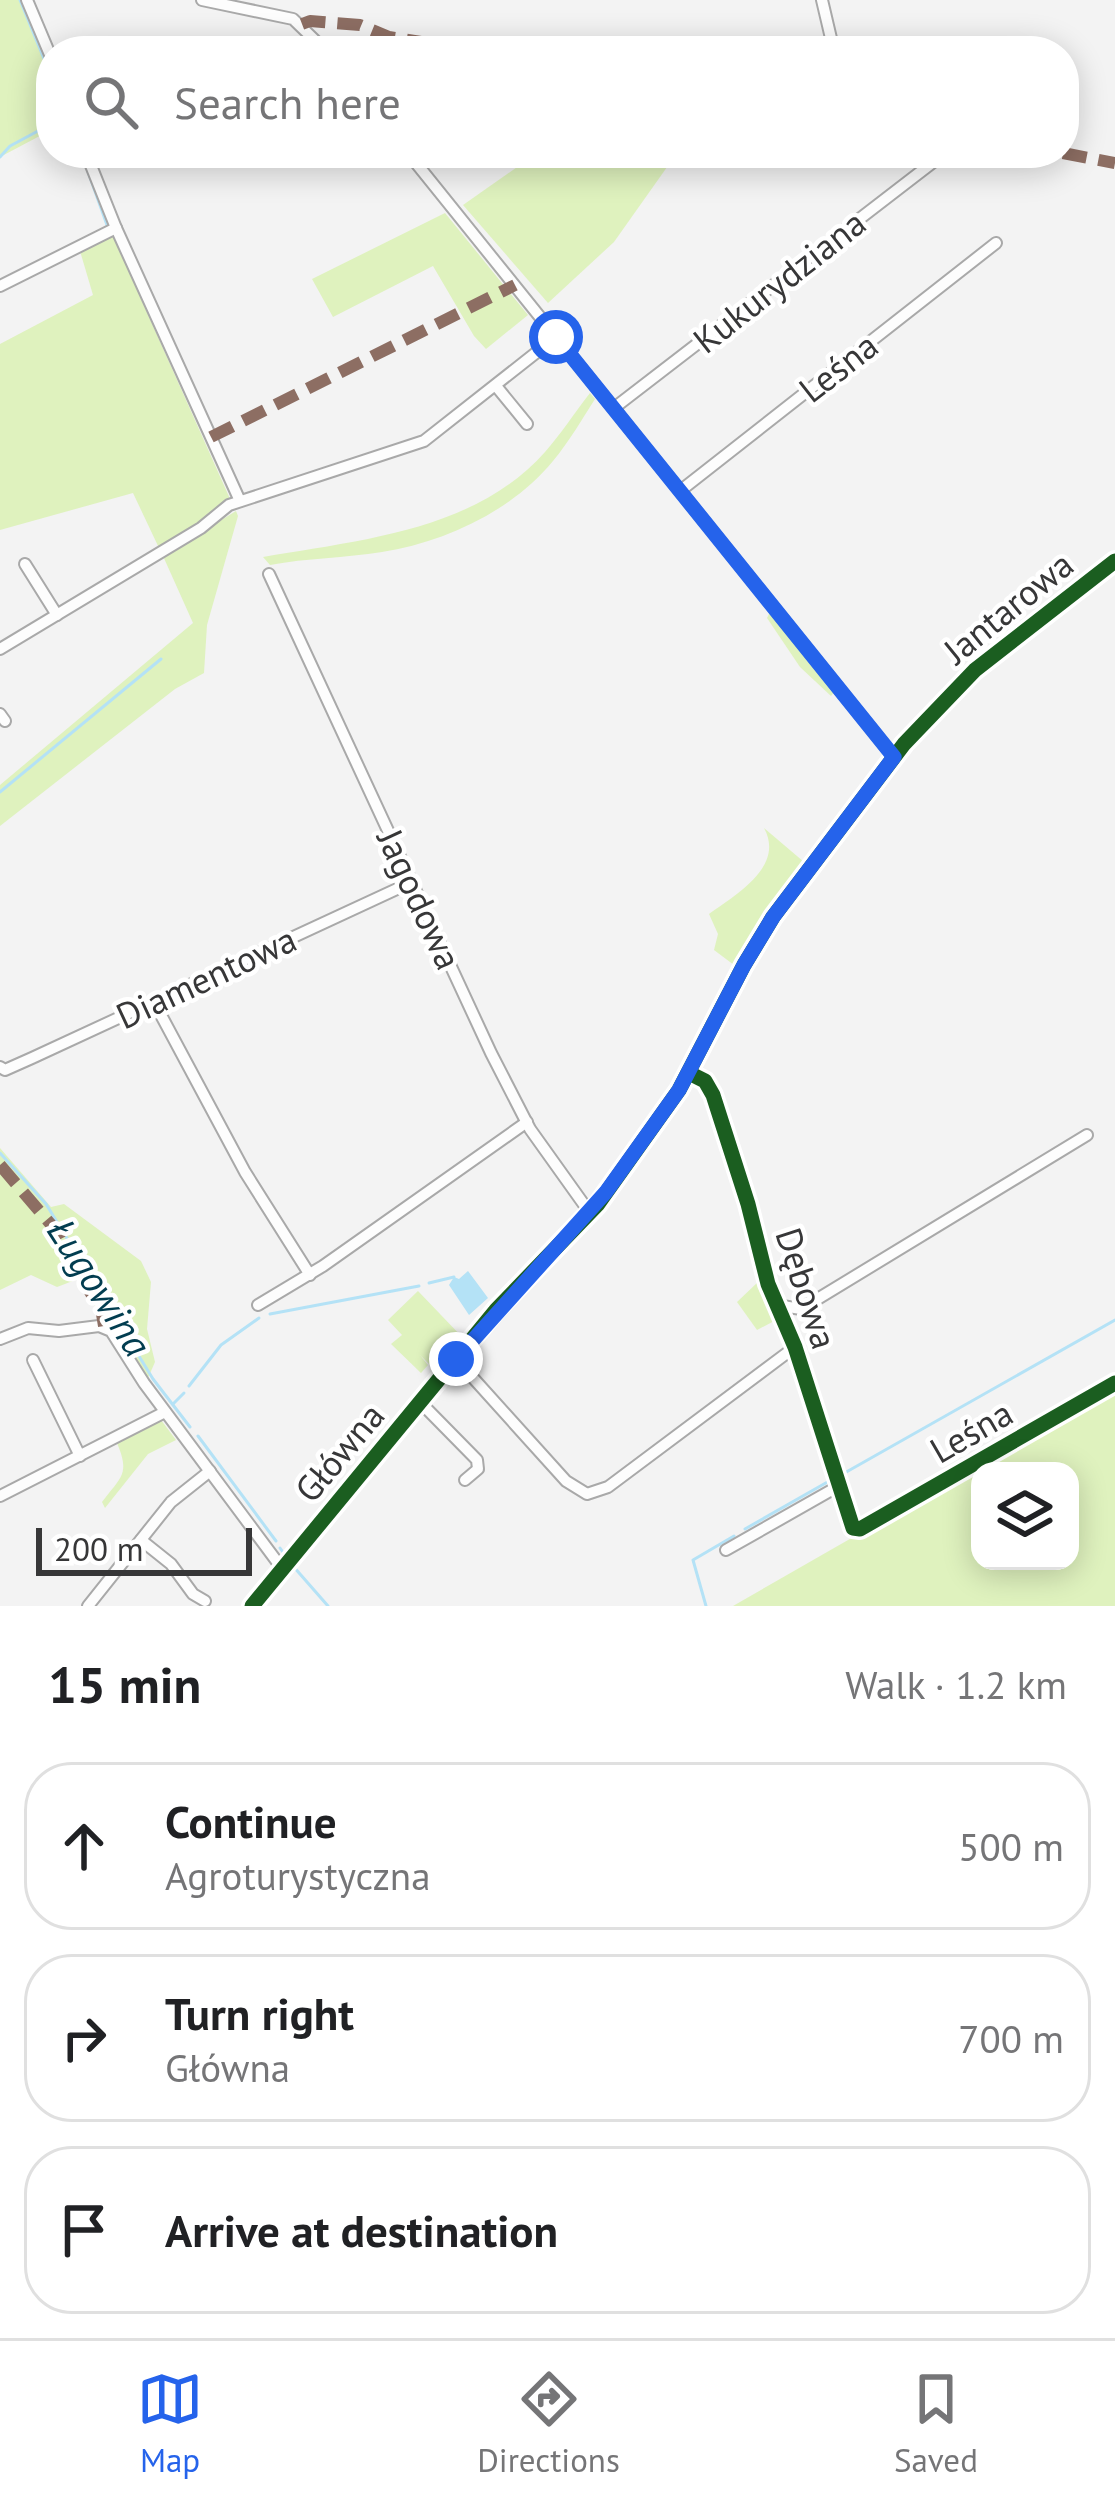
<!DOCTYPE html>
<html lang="en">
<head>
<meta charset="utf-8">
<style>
  :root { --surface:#fff; --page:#f6f6f6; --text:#202124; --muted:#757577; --line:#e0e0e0; --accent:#2563eb }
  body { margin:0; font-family:"PT Sans",sans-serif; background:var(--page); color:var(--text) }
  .controls { position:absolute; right:36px; bottom:36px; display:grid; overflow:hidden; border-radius:24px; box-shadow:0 6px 30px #0003 }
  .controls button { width:108px; height:108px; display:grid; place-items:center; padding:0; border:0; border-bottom:3px solid var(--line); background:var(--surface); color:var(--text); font:60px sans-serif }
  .scale { position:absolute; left:36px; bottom:30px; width:216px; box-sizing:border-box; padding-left:12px; border:6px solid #373738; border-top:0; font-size:33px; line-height:42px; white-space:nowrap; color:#373738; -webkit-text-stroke:9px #fff; paint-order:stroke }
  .stop { position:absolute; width:36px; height:36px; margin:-27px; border:9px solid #2563eb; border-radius:50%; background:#fff }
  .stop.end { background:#2563eb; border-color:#fff; box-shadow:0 3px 12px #0008 }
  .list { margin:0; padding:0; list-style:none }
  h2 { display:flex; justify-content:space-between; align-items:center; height:156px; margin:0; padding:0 48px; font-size:51px }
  h2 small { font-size:39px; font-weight:400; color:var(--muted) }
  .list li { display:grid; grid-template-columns:78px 1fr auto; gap:36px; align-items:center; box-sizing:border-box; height:168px; margin:0 24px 24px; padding:0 24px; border:3px solid var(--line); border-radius:48px }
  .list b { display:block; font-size:45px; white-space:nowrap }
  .list p { margin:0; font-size:39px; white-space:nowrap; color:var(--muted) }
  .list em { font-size:39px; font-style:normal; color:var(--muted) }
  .icon { flex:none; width:66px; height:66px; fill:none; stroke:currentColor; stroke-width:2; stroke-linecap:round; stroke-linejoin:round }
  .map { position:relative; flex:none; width:1115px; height:1606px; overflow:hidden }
  .search { position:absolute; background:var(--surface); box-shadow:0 6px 30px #0003; left:36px; right:36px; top:36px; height:132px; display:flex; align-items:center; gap:30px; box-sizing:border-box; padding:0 42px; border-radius:48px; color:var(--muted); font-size:45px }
  .sheet { height:732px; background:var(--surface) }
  nav { display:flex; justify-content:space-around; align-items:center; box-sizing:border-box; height:168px; border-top:3px solid var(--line); background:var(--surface); font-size:33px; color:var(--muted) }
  nav a { display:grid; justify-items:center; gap:6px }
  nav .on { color:var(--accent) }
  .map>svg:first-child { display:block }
  .green { fill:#dff2be; fill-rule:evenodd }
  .water { fill:#b4e2f6 }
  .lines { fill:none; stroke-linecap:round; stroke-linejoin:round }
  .stream { stroke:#b4e2f6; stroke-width:3 }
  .minor-casing { stroke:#a9a9a9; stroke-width:14 }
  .minor { stroke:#fdfdfd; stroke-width:10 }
  .quiet { stroke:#8d6e63; stroke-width:12; stroke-dasharray:24 12; stroke-linecap:butt }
  .cycleway-casing { stroke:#fff; stroke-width:22 }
  .cycleway { stroke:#1b5e20; stroke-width:15 }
  .route { stroke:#2563eb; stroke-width:15 }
  .labels { text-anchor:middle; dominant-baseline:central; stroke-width:9; stroke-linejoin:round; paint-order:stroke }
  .street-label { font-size:36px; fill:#373738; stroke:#fff }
  .water-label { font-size:39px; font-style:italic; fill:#023d50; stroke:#fff }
</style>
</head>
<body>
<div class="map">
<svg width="1115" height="1606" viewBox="0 0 1115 1606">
  <rect width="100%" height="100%" fill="#f3f3f3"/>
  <g class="green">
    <polygon points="0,0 24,0 51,62 51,130 0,157"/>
    <polygon points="537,153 677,153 614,242 548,303 463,205"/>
    <polygon points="445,213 528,315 486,349 474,336 433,266 333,317 312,279"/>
    <polygon points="113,236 231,501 159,548 133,493 0,530 0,344 93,295 80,251"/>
    <path d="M 590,393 L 595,399 C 582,419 569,442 553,461 C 512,511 445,542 382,552 C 345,558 307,558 270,565 L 263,557 C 360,540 475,531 545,452 C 561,434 575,412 590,393 Z"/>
    <polygon points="236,511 238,516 207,625 204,673 175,689 0,826 0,785 193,623 163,556"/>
    <polygon points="770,612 835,691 831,696 800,667 767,618"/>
    <path d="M 764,828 L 804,862 L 734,965 L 714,950 L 718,934 L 709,914 C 737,894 785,866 764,828 Z"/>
    <polygon points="0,1148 51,1207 64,1204 141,1261 151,1282 147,1329 155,1362 148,1378 110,1328 102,1307 96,1308 78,1279 57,1287 31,1275 0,1290"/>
    <polygon points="759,1281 778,1319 757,1330 737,1302"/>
    <polygon points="418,1291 463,1338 433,1368 420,1355 428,1365 421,1373 391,1344 402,1335 388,1320"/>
    <path d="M 1115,1387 L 1115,1606 L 733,1606 ZM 980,1471 L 1070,1471 L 1070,1561 L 980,1561 Z"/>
    <path d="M 161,1420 L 176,1440 L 148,1454 L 105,1508 L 102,1502 C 122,1476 130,1474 117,1443 Z"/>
  </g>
  <polygon class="water" points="468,1271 488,1298 469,1315 449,1285 454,1277 459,1279"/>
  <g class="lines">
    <g class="stream">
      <polyline points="20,0 51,76"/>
      <polyline points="0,157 10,146 51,124"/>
      <polyline points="86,166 107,225"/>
      <polyline points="0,792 161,659"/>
      <polyline points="0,1153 46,1204 153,1379 190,1427"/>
      <polyline points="429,1283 454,1277"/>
      <polyline points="270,1314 419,1286"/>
      <polyline points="189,1386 221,1345 259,1318"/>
      <polyline points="173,1404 184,1393"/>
      <polyline points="198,1436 276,1541"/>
      <polyline points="841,1475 1115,1320"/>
      <polyline points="745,1529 831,1480"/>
      <polyline points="280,1548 285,1555"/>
      <polyline points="293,1566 328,1606"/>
      <polyline points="706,1606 693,1560 734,1536"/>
    </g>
    <g class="minor-casing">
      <g id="minor">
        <polyline points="27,0 51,57"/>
        <polyline points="202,0 293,19 326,51"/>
        <polyline points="822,0 834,51"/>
        <polyline points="86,153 116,228 240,501"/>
        <polyline points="408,153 894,757"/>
        <polyline points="0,286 116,228"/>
        <polyline points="496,386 527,424"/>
        <polyline points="614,408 945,153"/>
        <polyline points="680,491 996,243"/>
        <polyline points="25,564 57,615"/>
        <polyline points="269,574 491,1053 530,1129 590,1213"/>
        <polyline points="0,649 201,528 229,505 424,441 556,337"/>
        <polyline points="0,714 5,721"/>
        <polyline points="154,1002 245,1172 310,1275"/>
        <polyline points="0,1067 5,1070 32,1058 412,882"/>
        <polyline points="689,1073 705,1081 713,1095 748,1204 768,1284 795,1347 853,1528 860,1529 1115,1383"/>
        <polyline points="258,1305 323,1266 527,1122"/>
        <polyline points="776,1305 801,1309 1087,1135"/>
        <polyline points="0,1339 28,1328 59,1331 99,1326 111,1331 144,1383 281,1567"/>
        <polyline points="456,1359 566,1481 587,1494 608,1487 795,1347"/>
        <polyline points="33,1360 80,1456"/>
        <polyline points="420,1402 477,1460 478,1469 465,1480"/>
        <polyline points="0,1496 165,1412"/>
        <polyline points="141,1540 171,1564 193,1594 205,1601"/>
        <polyline points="726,1550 837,1487"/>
        <polyline points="88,1606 171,1502 210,1471"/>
        <polyline points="252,1606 496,1310 598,1204 679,1090 744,965 773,917 904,744 975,670 1115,561"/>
      </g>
    </g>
    <use href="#minor" class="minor"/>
    <g class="quiet">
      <polyline points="302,24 310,21 360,25 389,37 479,51"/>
      <polyline points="1063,153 1115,163"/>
      <polyline points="211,437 515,285"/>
      <polyline points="0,1165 59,1234 102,1314 104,1326"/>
    </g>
    <g class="cycleway-casing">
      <g id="cycleway">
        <polyline points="689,1073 705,1081 713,1095 748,1204 768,1284 795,1347 853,1528 860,1529 1115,1383"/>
        <polyline points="252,1606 496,1310 598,1204 679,1090 744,965 773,917 904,744 975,670 1115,561"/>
      </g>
    </g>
    <use href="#cycleway" class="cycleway"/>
  </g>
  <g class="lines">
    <polyline class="route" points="456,1359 606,1192 679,1090 744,965 773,917 894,757 556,337"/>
  </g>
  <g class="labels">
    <g class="street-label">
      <text transform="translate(779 281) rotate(-38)">Kukurydziana</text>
      <text transform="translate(838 367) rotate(-38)">Leśna</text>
      <text transform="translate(1008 607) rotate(-39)">Jantarowa</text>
      <text transform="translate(420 899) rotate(65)">Jagodowa</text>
      <text transform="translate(206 977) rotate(-25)">Diamentowa</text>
      <text transform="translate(807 1288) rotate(72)">Dębowa</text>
      <text transform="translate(971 1431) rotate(-30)">Leśna</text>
      <text transform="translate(339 1452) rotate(-50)">Główna</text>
    </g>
    <g class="water-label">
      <text transform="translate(100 1287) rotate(57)">Ługowina</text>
    </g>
  </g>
</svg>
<div class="controls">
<button><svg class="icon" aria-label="layers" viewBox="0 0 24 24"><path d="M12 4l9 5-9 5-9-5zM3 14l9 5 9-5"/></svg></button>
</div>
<div class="scale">200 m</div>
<div class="stop" style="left:556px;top:337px"></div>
<div class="stop end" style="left:456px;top:1359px"></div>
<div class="search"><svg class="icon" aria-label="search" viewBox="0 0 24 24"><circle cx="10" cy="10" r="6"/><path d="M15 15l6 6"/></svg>Search here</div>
</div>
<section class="sheet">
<h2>15 min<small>Walk · 1.2 km</small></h2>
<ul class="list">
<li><svg class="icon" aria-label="ahead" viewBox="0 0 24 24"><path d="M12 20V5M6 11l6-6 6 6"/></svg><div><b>Continue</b><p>Agroturystyczna</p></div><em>500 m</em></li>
<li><svg class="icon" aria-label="right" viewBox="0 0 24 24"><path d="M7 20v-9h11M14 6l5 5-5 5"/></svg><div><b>Turn right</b><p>Główna</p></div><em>700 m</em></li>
<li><svg class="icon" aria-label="arrive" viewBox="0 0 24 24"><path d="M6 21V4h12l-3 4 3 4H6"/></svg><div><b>Arrive at destination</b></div></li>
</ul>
</section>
<nav>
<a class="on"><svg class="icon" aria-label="map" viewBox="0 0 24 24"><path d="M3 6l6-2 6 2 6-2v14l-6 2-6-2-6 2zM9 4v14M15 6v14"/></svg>Map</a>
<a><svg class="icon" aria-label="directions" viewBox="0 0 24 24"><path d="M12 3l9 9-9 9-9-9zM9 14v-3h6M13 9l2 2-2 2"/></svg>Directions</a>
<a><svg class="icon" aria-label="saved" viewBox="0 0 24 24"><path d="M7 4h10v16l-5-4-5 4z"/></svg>Saved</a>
</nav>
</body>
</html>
